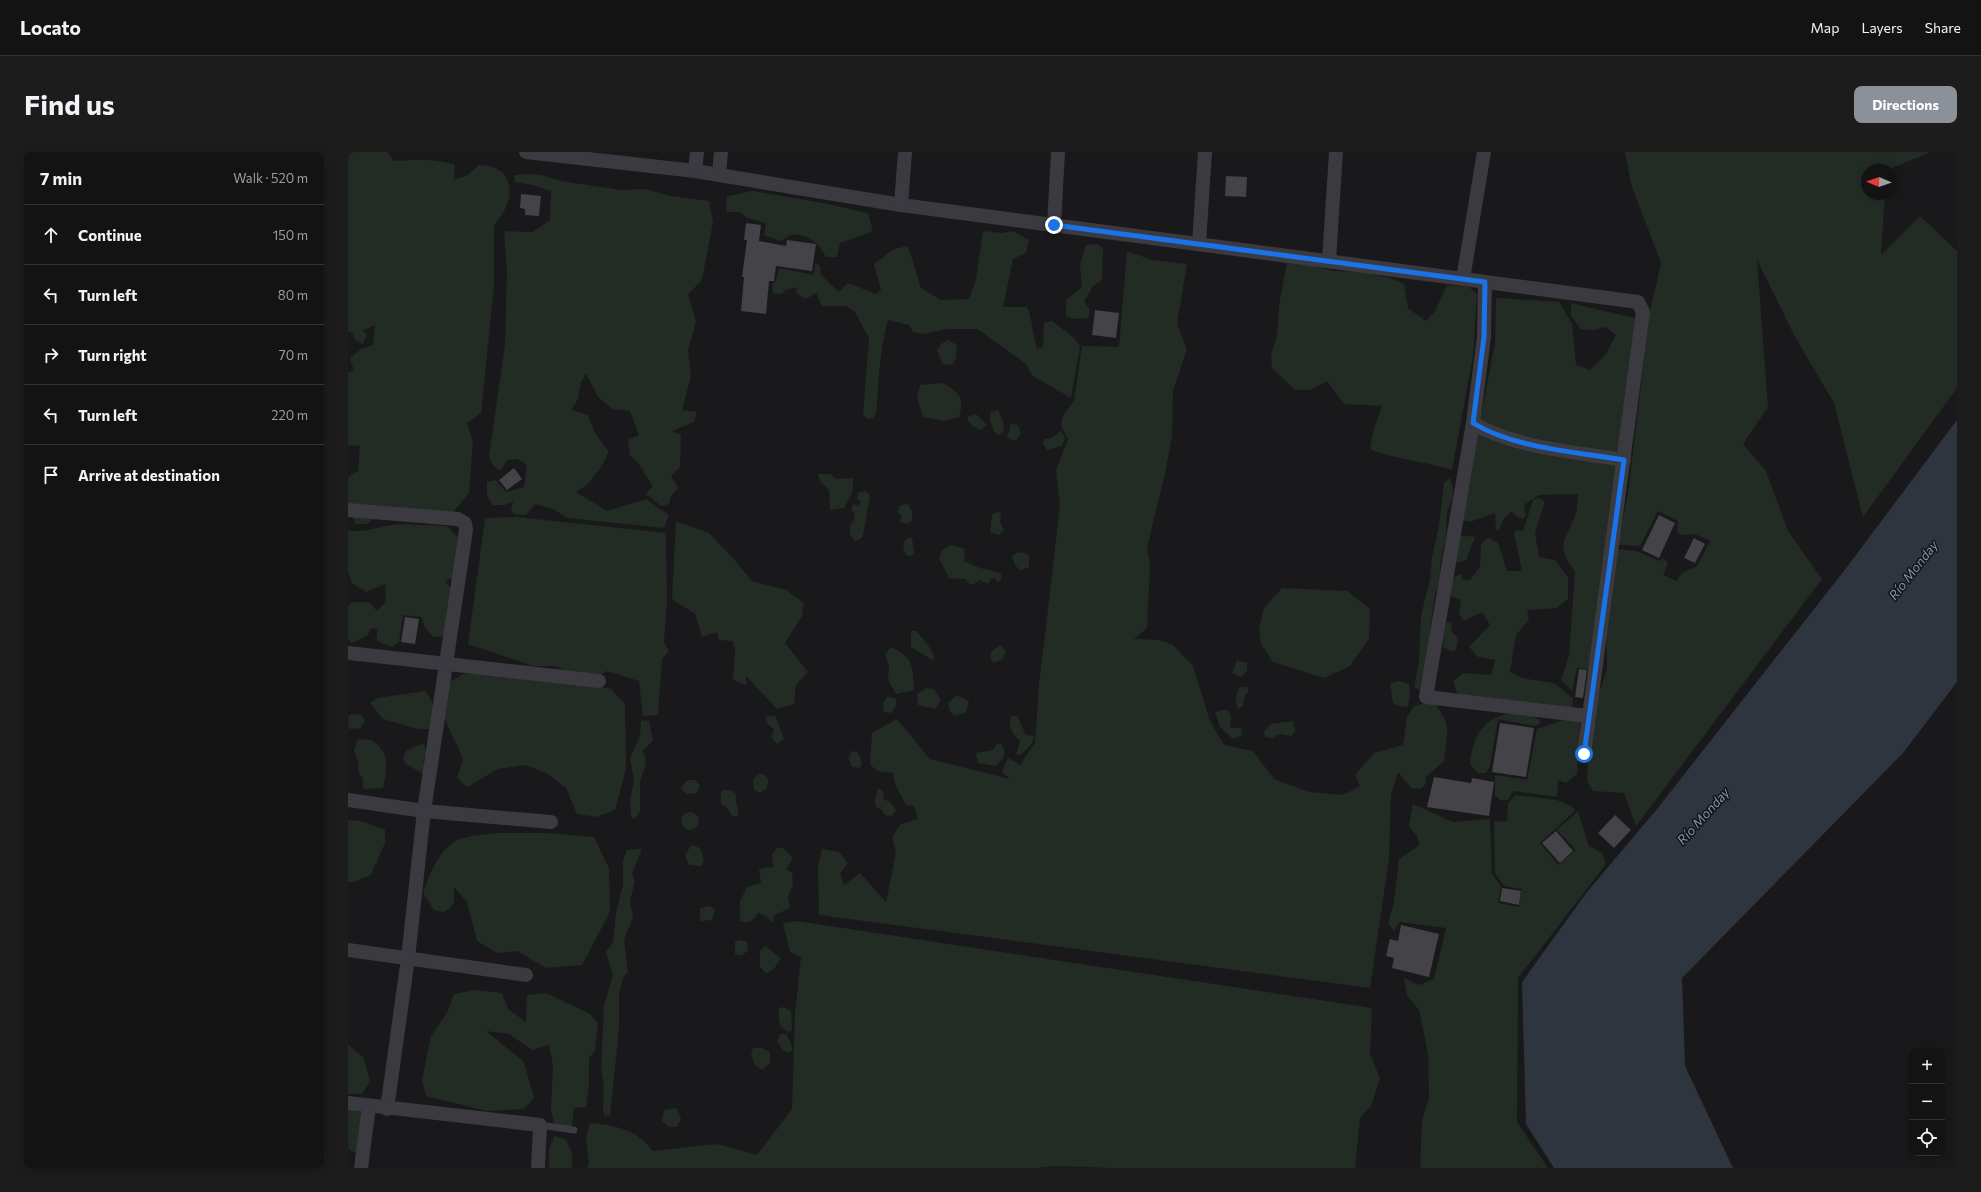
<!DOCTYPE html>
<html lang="en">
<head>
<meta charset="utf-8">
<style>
  :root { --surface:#131314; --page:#1c1c1d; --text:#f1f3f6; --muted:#9d9ea0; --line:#323234; --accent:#8c9099 }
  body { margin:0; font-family:Commissioner,sans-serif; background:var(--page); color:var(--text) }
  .controls { position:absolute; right:12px; bottom:12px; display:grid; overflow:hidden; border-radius:8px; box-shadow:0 2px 10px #0003 }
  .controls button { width:36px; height:36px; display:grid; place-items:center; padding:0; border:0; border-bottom:1px solid var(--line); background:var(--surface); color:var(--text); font:20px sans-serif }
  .compass { position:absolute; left:1513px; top:12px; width:36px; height:36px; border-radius:50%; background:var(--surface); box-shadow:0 2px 10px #0003; rotate:272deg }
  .stop { position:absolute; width:12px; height:12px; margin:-9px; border:3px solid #1a73e8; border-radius:50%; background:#fff }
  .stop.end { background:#1a73e8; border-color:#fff; box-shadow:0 1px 4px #0008 }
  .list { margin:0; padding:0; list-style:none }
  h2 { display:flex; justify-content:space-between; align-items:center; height:52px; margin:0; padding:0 16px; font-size:17px }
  h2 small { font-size:13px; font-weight:400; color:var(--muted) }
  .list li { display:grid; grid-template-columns:26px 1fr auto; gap:12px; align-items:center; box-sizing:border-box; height:60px; padding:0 16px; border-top:1px solid var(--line) }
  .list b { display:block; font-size:15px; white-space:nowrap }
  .list em { font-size:13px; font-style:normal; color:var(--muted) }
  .icon { flex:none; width:22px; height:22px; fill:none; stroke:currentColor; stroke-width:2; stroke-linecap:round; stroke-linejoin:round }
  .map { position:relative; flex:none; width:1609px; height:1016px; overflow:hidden; border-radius:8px }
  header { display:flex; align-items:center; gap:24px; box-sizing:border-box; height:56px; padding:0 20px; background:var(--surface); border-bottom:1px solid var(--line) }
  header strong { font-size:19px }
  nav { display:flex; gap:22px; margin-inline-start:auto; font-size:14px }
  .intro { display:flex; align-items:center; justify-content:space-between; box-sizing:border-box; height:96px; padding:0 24px }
  h1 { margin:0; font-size:28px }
  .button { padding:10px 18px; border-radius:8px; background:var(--accent); color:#fff; font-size:14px; font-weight:700 }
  main { display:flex; gap:24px; padding:0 24px }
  aside { flex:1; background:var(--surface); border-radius:8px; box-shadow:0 2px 10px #0003 }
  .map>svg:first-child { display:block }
  .green { fill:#232b25 }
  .water { fill:#2f353e }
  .building { fill:#434348 }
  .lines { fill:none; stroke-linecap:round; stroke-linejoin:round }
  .lane { stroke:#3a3a40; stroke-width:7 }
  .street { stroke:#3a3a40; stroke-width:14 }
  .route { stroke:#1a73e8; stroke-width:5 }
  .labels { text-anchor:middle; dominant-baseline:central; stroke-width:3; stroke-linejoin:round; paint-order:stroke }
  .water-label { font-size:13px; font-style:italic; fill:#8595b3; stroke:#141416 }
</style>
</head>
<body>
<header>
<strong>Locato</strong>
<nav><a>Map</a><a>Layers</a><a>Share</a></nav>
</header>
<div class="intro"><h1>Find us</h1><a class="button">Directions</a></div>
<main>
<aside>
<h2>7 min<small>Walk · 520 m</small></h2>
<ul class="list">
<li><svg class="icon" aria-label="ahead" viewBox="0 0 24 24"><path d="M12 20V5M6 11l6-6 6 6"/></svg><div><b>Continue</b></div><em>150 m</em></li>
<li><svg class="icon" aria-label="left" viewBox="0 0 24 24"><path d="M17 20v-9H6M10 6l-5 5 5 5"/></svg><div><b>Turn left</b></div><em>80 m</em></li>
<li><svg class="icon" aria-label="right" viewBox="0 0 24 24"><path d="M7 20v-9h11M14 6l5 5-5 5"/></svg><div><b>Turn right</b></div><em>70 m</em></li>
<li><svg class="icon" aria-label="left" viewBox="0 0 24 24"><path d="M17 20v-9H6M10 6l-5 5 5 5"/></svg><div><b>Turn left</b></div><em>220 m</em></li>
<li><svg class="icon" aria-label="arrive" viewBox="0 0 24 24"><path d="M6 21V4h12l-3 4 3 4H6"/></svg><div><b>Arrive at destination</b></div></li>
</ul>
</aside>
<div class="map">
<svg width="1609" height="1016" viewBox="0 0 1609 1016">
  <rect width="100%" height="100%" fill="#19191b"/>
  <g class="green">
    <path d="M 0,0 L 40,0 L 46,9 C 66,8 87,6 107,13 L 106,28 L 120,23 L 131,13 C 170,14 168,50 146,73 L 146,134 L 133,261 L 119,271 L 125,290 L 121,341 L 102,364 L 33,357 L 20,372 L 8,372 L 0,357 L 0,325 L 10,319 L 12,294 L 0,293 L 0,220 L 6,219 L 2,206 L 13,197 L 25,193 L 27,173 L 14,179 L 19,182 L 15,192 L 6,187 L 5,181 L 0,180 Z"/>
    <polygon points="1277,0 1583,0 1539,18 1519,18 1519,42 1537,42 1533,103 1572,64 1609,99 1609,236 1515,365 1486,251 1447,185 1409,108 1420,255 1395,292 1418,319 1440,379 1474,427 1288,674 1276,641 1245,639 1239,629 1242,570 1259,516 1258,446 1268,397 1289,399 1311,409 1316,406 1320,412 1315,423 1328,429 1334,421 1349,414 1362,389 1347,382 1332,383 1329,378 1330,369 1310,359 1292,394 1269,393 1280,343 1301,164 1313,111 1283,32"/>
    <polygon points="179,22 193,23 213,29 273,38 297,37 323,44 361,49 365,70 354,128 340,142 348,170 340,198 343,224 334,258 349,260 346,270 324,279 333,283 332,315 323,324 330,336 323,344 321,352 313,354 298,342 305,334 290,311 282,303 280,288 291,283 282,259 264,257 250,245 238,221 233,230 230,247 223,258 240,263 247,281 261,300 253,315 239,333 228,340 259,359 298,347 321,363 316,376 220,366 205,357 187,352 178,363 166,362 163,358 165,349 157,353 144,353 139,343 139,330 148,328 158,340 176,335 179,313 169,307 159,308 152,319 145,313 141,304 157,192 159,120 156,79 185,80 202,68 203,39 185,33 166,30 167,23"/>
    <path d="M 405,39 L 480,52 L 520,61 L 525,79 L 492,91 L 489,105 L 478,105 C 472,93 460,81 444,83 C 441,83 436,87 432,89 L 416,83 L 418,71 L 399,66 L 392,60 L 378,60 L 379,44 Z"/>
    <path d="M 635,79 L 654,81 L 665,79 L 681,88 L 678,101 L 665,107 L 655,155 L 679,155 C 685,168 684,182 689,196 L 695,195 L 696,171 L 704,169 L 725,185 L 732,194 L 723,246 L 685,224 L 677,211 L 629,177 L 599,177 L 575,182 L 565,180 L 561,173 L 540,168 C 531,199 531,231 528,262 L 525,266 L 519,267 L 515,262 L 521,186 L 507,160 L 498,154 L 474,154 L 468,141 L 458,147 L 449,142 L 448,135 L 438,138 L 433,142 L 425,141 L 424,133 L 428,128 L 431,116 L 466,123 L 467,111 L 472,114 L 473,123 L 491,140 L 500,131 L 528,142 L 533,138 L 526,112 L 546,97 L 560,94 L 573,136 L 593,148 L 621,147 L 628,128 Z"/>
    <polygon points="749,92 755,96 754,128 745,134 736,149 742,159 740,166 728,167 718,164 718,148 734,135 732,112 738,93"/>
    <path d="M 779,99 L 804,108 L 839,112 L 829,172 L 839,197 L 825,239 L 824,284 L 818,317 L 799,396 L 802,414 L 799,476 L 786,487 L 812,488 L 825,493 L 845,514 L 862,569 L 876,593 L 905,599 L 926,627 L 961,640 L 995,643 L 1012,634 L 1007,623 L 1026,601 L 1055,593 L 1059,565 L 1066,554 L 1084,550 C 1105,569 1099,583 1096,609 L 1077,626 L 1078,632 L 1072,637 L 1063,636 L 1050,620 L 1043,642 L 1041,707 L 1022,836 L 471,763 L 470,716 L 474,697 L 491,700 L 500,711 L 492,722 L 496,733 L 512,721 L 538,750 L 548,701 L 544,685 L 553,672 L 570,667 L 566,654 L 558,653 L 547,632 L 545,621 L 530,619 L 522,613 L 524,581 L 549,567 L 582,607 L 662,627 L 654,620 L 660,606 L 672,613 L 687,591 L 691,533 L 712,354 L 708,318 L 720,287 L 713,274 L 715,263 L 726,249 L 734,194 L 771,195 Z"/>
    <path d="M 939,111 L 960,113 L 987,119 L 1013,120 L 1042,126 L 1056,132 L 1060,156 L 1078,169 L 1087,159 L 1099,133 L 1121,135 L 1129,142 L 1125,204 L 1104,318 C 1077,309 1047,308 1022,297 L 1025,280 L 1034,254 L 996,252 L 979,229 L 963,238 L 947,238 L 924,216 L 923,203 L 929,184 L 931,153 Z"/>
    <path d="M 1148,146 L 1211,150 L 1224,172 L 1228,213 L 1242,218 L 1258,202 L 1268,183 L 1258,175 L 1246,178 L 1232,177 L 1223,163 L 1223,151 L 1294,168 L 1253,445 L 1255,515 L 1250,527 L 1245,518 L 1229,516 L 1224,539 L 1213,528 L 1221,504 L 1227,419 C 1207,394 1217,389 1227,364 C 1230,358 1229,349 1230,342 L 1191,343 L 1176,353 L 1178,364 L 1174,367 L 1168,364 L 1163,359 L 1155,368 L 1151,378 L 1148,378 L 1147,361 L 1122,370 L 1113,368 L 1147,191 Z"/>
    <polygon points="600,188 609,193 608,206 604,213 595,212 589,199 593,192"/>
    <path d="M 596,231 C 612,243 617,244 611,265 L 596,269 L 575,265 L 569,246 L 572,233 Z"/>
    <path d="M 650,258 L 656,272 L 655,280 L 651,283 L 647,281 C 644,274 640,267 643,260 Z"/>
    <path d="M 628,262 L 639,273 L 633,278 C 627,276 620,272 619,265 Z"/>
    <polygon points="663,272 670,273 673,282 667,289 659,285"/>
    <polygon points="713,279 717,286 714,294 699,298 695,291 697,287 701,287"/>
    <polygon points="470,322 482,322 488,327 505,326 505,338 496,356 482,358 481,338 472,329"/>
    <polygon points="1102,326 1105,336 1104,347 1099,360 1098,386 1093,406 1091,430 1087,442 1076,523 1072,538 1066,535 1071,509 1073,464 1082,427 1084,405 1091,374 1096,331"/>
    <polygon points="517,339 522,343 515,384 511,388 506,389 502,382 502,373 506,368 507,360 503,359 504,354 506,352 510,354 513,349 509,347 510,341"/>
    <polygon points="1191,346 1197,349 1187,381 1191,405 1207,408 1220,425 1220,447 1209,456 1179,458 1181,468 1168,483 1162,520 1173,526 1206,531 1225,546 1224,559 1116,544 1109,541 1105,529 1115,521 1143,523 1147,508 1130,505 1121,495 1142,473 1134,460 1116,469 1111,462 1113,448 1102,444 1105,426 1112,422 1115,428 1122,428 1132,415 1133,393 1140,385 1150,391 1159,419 1174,419 1166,380 1169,378 1175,379 1185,348"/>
    <polygon points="560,352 564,359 564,369 559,372 552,370 554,365 550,360 552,353"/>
    <polygon points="649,360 653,361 652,370 656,378 651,383 642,380 644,362"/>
    <polygon points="169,365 318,381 319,450 316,490 321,499 314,507 310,563 295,564 291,529 259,519 249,524 229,523 207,514 185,514 120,492 137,366"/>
    <polygon points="328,369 361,381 384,405 404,429 438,438 456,451 454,464 437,491 460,520 448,533 446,552 429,557 398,524 398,533 385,528 387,498 385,489 371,488 369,480 354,485 347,462 324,447"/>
    <polygon points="48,372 99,374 111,387 105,425 97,430 105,438 105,449 99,454 106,476 103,484 86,485 78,477 73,465 55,463 51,490 44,495 29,489 29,477 23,476 20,483 4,491 0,486 0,455 4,450 21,450 29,459 38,450 37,432 18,440 4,431 0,420 0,379 15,379"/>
    <polygon points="1110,383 1127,385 1118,408 1108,411 1105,405"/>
    <polygon points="560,386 564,386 566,401 563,404 558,403 555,395 557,388"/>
    <polygon points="603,393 617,397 616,409 632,416 653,421 653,427 650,431 647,426 644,426 640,432 632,428 625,433 620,431 618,427 601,426 591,406 594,398"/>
    <polygon points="675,400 681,403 681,415 672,418 667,413 664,405 668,401"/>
    <polygon points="934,436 999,439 1022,457 1021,487 1002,514 976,526 925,510 913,492 911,477 916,456"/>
    <polygon points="1099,470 1103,471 1104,480 1110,486 1108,498 1103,499 1095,495 1096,474"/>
    <path d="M 563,479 L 568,479 C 575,487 584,496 587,507 L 584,508 L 563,495 Z"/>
    <polygon points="652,493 658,499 655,507 646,511 642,506 643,500"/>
    <path d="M 543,495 C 566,505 565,516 566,538 L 548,542 L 540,528 L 541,514 L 537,503 Z"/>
    <polygon points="889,508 899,511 899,519 893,525 884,521"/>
    <polygon points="115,522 140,522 236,531 263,537 277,552 278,617 267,658 248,665 229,662 218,636 198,621 177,613 150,617 119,635 109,626 115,607 95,563 98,532"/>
    <polygon points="1050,529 1061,532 1062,541 1060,554 1054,555 1045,551 1042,532"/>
    <path d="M 892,535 L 899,535 L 901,539 L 897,543 L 895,554 L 890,557 C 887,548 887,543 892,535 Z"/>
    <polygon points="578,536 586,537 593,548 587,557 570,553 569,542"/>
    <path d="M 77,539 C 88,553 87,561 82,577 L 70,577 L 35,567 L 22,551 L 29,546 Z"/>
    <polygon points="609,543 621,549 618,560 608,564 602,560 600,551"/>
    <polygon points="540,544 548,547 548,553 544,561 536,560 535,551"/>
    <polygon points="874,558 880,558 883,565 882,576 893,576 894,583 885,587 872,575 867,560"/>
    <path d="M 1169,560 L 1185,564 L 1193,569 L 1188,574 L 1150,567 L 1142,614 L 1138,621 L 1130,621 L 1122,612 C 1125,581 1137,564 1169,560 Z"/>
    <polygon points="4,562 13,563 17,569 13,576 1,577 0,564"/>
    <polygon points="427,563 436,587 429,592 423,585 426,578 418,570 418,565"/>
    <path d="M 663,564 L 669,564 L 678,583 L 686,584 L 684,591 L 674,602 L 668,603 L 672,589 C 664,581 660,576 663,564 Z"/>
    <polygon points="1225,565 1232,570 1229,622 1218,631 1210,628 1209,645 1165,639 1160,648 1152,648 1147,643 1147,623 1179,628 1189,577"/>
    <polygon points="293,568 301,569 305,589 294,599 298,606 297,615 292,629 292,659 287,667 283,665 282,649 286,627 282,606 292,584"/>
    <polygon points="945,569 947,579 944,584 931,582 924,586 917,585 916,579 923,572"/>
    <path d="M 10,587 L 24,588 C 43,602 39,615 35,636 L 15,637 L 15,627 L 10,619 L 11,612 L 6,598 Z"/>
    <polygon points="76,591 78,601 75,611 83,613 77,623 58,612 55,606 58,599"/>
    <path d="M 649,591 L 654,593 C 659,603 655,608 647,614 L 630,611 L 628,601 L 645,598 Z"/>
    <polygon points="504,599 509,600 512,604 514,613 511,616 504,615 500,606"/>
    <polygon points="410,622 416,622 421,629 418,637 412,641 406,638 405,628"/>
    <polygon points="340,628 347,628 352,634 349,641 339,642 332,636"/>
    <polygon points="530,636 536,640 535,647 542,650 548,658 544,664 537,663 533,657 528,655 527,648"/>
    <path d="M 375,638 L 382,638 L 388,642 C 387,651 391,657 390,665 L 384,664 L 380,657 L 373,651 L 373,641 Z"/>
    <polygon points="1168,643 1209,648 1225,655 1227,659 1192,691 1210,713 1228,698 1209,678 1230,659 1241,694 1254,701 1258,712 1170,826 1169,970 1200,1016 1072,1016 1074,968 1081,946 1080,901 1071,858 1059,844 1056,826 1071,833 1086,827 1098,776 1052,770 1046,779 1040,771 1046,750 1051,707 1072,693 1069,684 1061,674 1065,652 1105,670 1142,667 1144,722 1153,734 1150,751 1171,755 1174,737 1156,734 1147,721 1146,670 1159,669 1160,651"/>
    <circle cx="342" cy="669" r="9"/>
    <polygon points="0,668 13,669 37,678 37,691 23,723 5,730 0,730"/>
    <path d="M 149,681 L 200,681 L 246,685 L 261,716 L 262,760 L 234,813 L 198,816 L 169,799 L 149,801 L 129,789 L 119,750 L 106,735 C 105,749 110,752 95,760 L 86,758 L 75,741 C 81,723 93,693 112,687 C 124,683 137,683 149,681 Z"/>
    <polygon points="343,693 352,696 356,708 354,714 341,713 337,704"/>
    <polygon points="429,696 435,696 445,706 438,718 444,720 445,733 440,745 442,756 427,763 425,771 418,764 410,761 406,767 398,771 392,769 392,749 399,735 413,731 411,717 425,715 424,702"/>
    <polygon points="294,697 284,721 287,729 282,749 285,765 276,788 280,820 275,826 271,843 271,877 263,953 262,963 257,964 255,958 256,933 253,916 256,854 265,823 258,800 265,790 268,761 275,732 275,708 279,698"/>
    <polygon points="361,754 367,757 364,768 352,769 352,756"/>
    <path d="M 449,769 L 1024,856 L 1022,902 L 1032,926 L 1023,954 L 1012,966 L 1007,1016 L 766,1016 L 707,1014 L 689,1016 L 239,1016 L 241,1012 L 238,985 L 242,971 C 268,973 289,978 305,999 L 369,992 L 409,1003 L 444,957 L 447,861 L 453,805 L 442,800 L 435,771 Z"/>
    <polygon points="393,788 399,790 400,798 394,804 387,802 387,790"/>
    <polygon points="417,794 433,806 426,817 418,821 412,815 412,799"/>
    <polygon points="128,838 154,841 160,857 178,870 179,843 198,841 242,862 250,871 247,899 241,906 241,932 238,955 226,956 224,973 220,976 206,972 203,957 205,913 201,893 184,898 161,882 138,879 176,910 186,946 176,957 138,959 78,944 74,928 83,884 99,861 106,842"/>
    <path d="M 436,855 L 443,859 L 444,878 L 440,880 C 430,874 430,868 431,856 Z"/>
    <polygon points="433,881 439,883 445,897 441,901 435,898 429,889"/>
    <polygon points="0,893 15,905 22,929 14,942 0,942"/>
    <polygon points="405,896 413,896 422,900 422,911 414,918 407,913 403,903"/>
    <polygon points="0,956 21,963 20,993 6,1001 0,997"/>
    <polygon points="329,956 333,967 329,975 321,975 314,969 316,958"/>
    <polygon points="206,984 218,988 224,1001 224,1016 201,1016 201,998"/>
  </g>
  <polygon class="water" points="1609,268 1609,530 1555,601 1334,826 1337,914 1385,1016 1206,1016 1178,972 1174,830 1239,740 1309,657 1499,415"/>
  <g class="building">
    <polygon points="878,24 899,25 898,45 877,44"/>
    <polygon points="173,42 193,44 191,64 177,63 177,57 172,56"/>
    <polygon points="398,71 413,73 411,89 438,94 439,88 468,92 464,119 428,114 426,129 421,129 418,162 393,159 396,125 394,125 399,88 396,88"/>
    <polygon points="747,158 771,161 768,186 744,183"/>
    <polygon points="166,316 174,327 159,338 151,328"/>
    <polygon points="1311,363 1327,371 1311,406 1294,398"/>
    <polygon points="1346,386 1357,392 1347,411 1336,406"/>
    <polygon points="57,465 71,467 67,492 53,490"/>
    <polygon points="1231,517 1239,518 1235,546 1227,545"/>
    <polygon points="1152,571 1186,576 1178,625 1144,620"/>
    <polygon points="1086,625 1123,631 1124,626 1146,630 1141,664 1079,655"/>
    <polygon points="1267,663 1283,678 1266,696 1250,681"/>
    <polygon points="1208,679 1225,699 1212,711 1194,691"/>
    <polygon points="1154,736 1173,739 1171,753 1152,749"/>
    <polygon points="1053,773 1091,782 1081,825 1044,816 1046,806 1038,804 1042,787 1050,789"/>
  </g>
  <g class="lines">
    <polyline class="lane" points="192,973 226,978"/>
    <g class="street">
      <polyline points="178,0 347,19 553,53 1290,150 1295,160 1236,602"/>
      <polyline points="347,19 349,0"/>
      <polyline points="371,23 373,0"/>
      <polyline points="553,53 557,0"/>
      <polyline points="706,73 710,0"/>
      <polyline points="851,92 857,0"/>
      <polyline points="981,109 988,0"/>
      <polyline points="1115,127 1136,0"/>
      <polyline points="1137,130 1136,185 1125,271 1078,545 1240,564"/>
      <path d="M 1125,271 C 1166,296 1228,300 1276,308"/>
      <polyline points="0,358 110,367 117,371 118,378 76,659 60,806 39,957"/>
      <polyline points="0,501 251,529"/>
      <polyline points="0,648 76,659 203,670"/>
      <polyline points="0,798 178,823"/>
      <polyline points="0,951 192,973 190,1016"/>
      <polyline points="13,1016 21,954"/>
    </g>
  </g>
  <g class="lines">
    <path class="route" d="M 706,73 L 1137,130 L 1136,185 L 1125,271 C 1165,296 1229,300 1276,308 L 1236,602"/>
  </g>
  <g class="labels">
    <g class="water-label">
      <text transform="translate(1565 418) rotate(-52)">Río Monday</text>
      <text transform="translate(1355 664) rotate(-48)">Río Monday</text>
    </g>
  </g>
</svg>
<div class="controls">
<button>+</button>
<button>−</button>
<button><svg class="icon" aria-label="locate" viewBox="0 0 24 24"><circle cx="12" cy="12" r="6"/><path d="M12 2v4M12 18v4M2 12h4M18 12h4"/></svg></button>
</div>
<svg class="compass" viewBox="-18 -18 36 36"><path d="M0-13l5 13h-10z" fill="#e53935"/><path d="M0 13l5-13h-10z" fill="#9d9ea0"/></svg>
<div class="stop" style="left:1236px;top:602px"></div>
<div class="stop end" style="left:706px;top:73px"></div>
</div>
</main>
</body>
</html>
